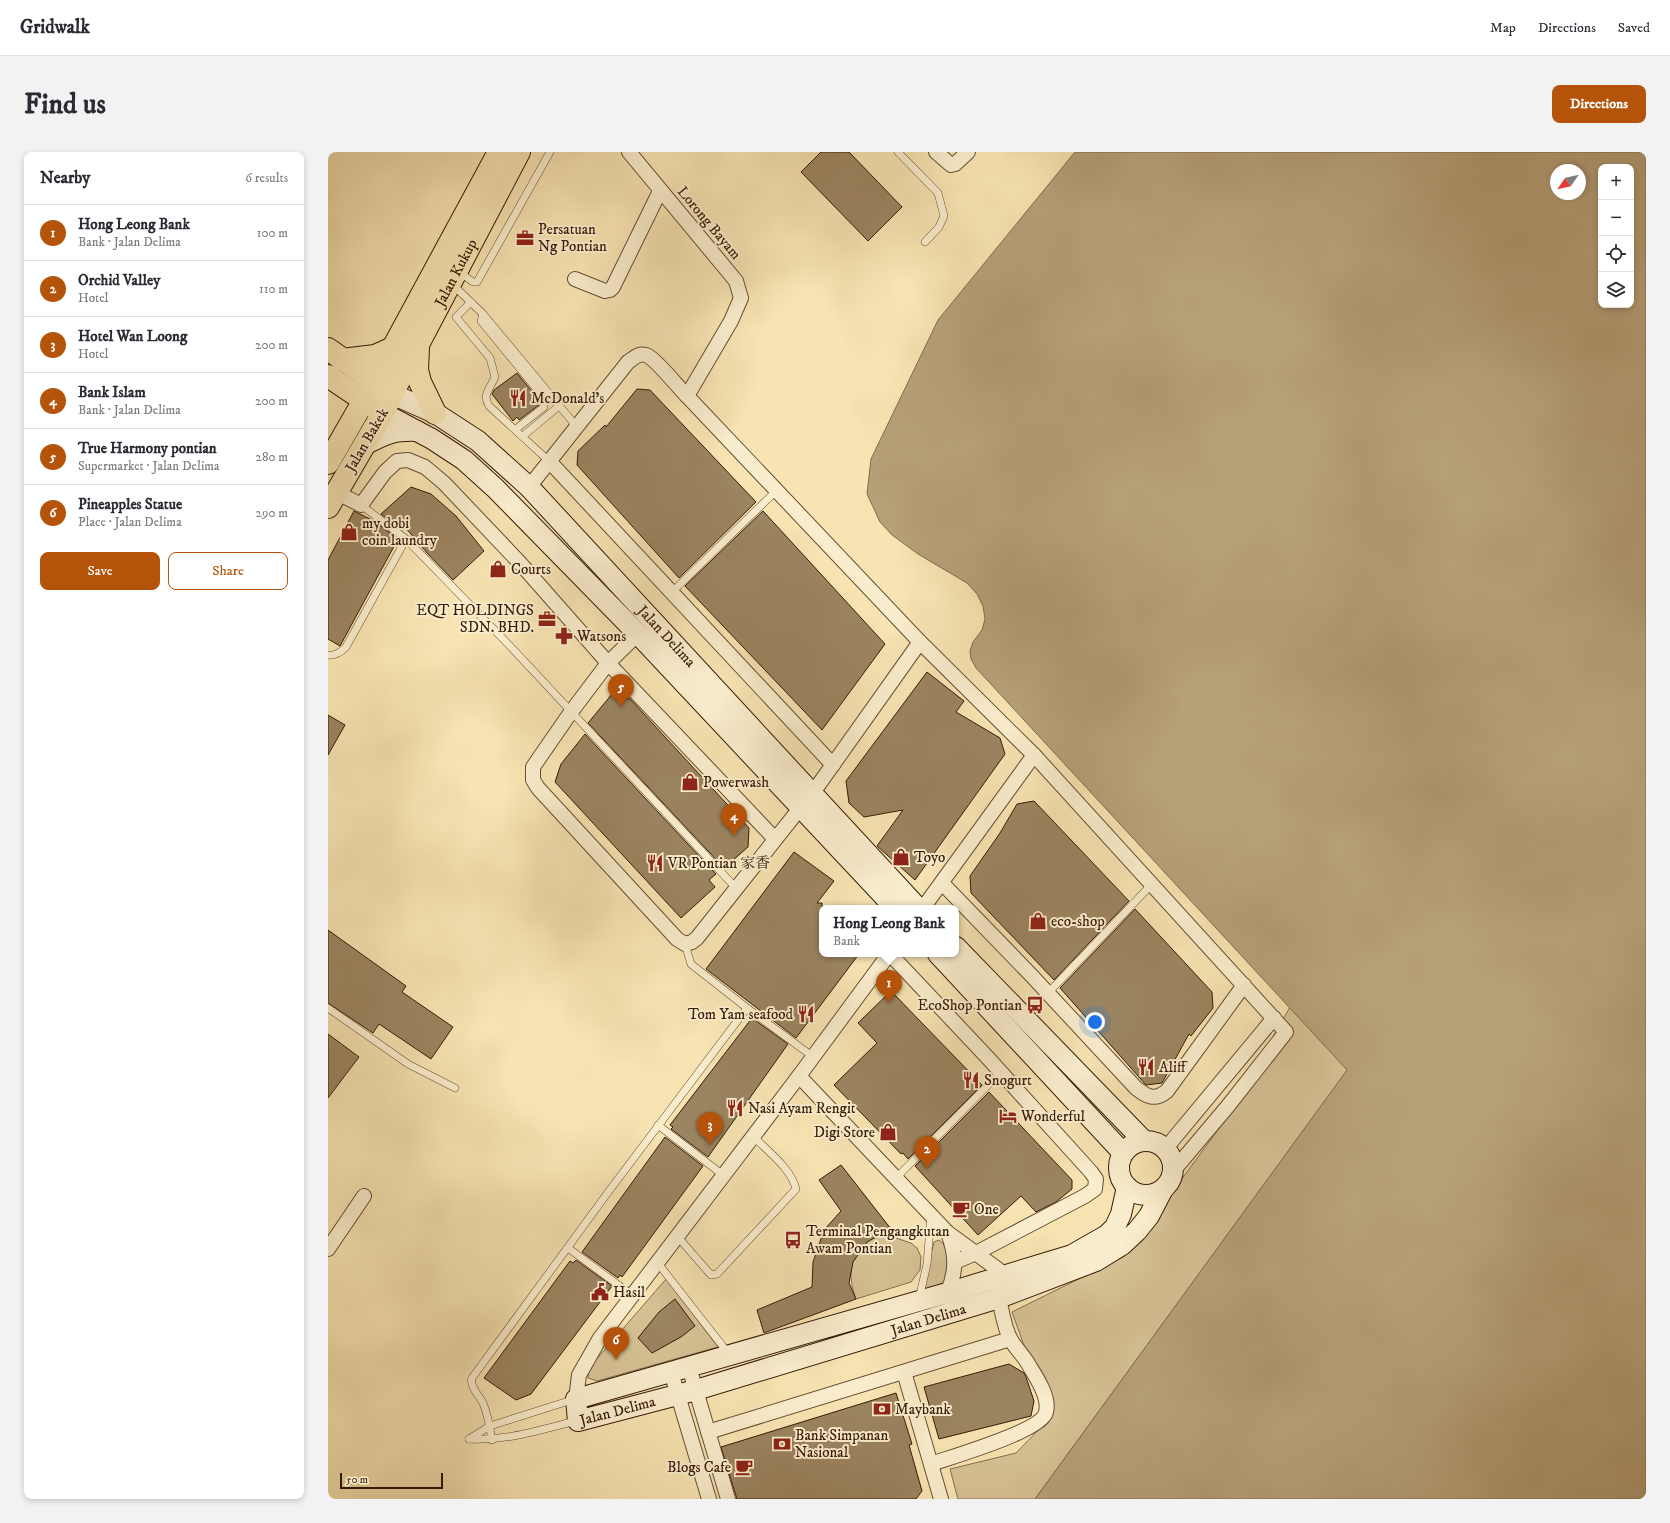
<!DOCTYPE html>
<html lang="en">
<head>
<meta charset="utf-8">
<style>
  :root { --surface:#fff; --page:#f2f2f3; --text:#2b2b33; --muted:#7c7c81; --line:#e1e1e2; --accent:#b45309 }
  body { margin:0; font-family:"IM FELL DW Pica","Noto Serif SC",serif; background:var(--page); color:var(--text) }
  .controls { position:absolute; right:12px; top:12px; display:grid; overflow:hidden; border-radius:8px; box-shadow:0 2px 6px #0003 }
  .controls button { width:36px; height:36px; display:grid; place-items:center; padding:0; border:0; border-bottom:1px solid var(--line); background:var(--surface); color:var(--text); font:20px sans-serif }
  .compass { position:absolute; left:1222px; top:12px; width:36px; height:36px; border-radius:50%; background:var(--surface); box-shadow:0 2px 6px #0003; rotate:236deg }
  .scale { position:absolute; left:12px; bottom:10px; width:103px; box-sizing:border-box; padding-left:4px; border:2px solid #371b07; border-top:0; font-size:11px; line-height:14px; white-space:nowrap; color:#371b07; -webkit-text-stroke:3px #faedcd; paint-order:stroke }
  .you { position:absolute; left:767px; top:870px; width:14px; height:14px; margin:-10px; border:3px solid #fff; border-radius:50%; background:#1a73e8; box-shadow:0 0 0 6px #1a73e833 }
  .badge { display:grid; place-items:center; width:26px; height:26px; border-radius:50%; background:var(--accent); color:#fff; font-size:13px; font-weight:700 }
  .pin { position:absolute; translate:-50% -33px; filter:drop-shadow(0 1px 2px #0008) }
  .pin::after { content:''; position:absolute; top:21px; width:14px; height:12px; background:inherit; clip-path:polygon(0 0,100% 0,50% 100%) }
  .popup { position:absolute; left:491px; top:753px; width:140px; height:52px; box-sizing:border-box; display:grid; place-content:center; border-radius:8px; background:var(--surface); filter:drop-shadow(0 1px 3px #0005); font-size:13px; white-space:nowrap; color:var(--muted) }
  .popup b { font-size:15px; color:var(--text) }
  .popup::after { content:''; position:absolute; left:50%; top:100%; margin-left:-8px; border:8px solid transparent; border-top-color:var(--surface) }
  .list { margin:0; padding:0; list-style:none }
  h2 { display:flex; justify-content:space-between; align-items:center; height:52px; margin:0; padding:0 16px; font-size:17px }
  h2 small { font-size:13px; font-weight:400; color:var(--muted) }
  .list li { display:grid; grid-template-columns:26px 1fr auto; gap:12px; align-items:center; box-sizing:border-box; height:56px; padding:0 16px; border-top:1px solid var(--line) }
  .list b { display:block; font-size:15px; white-space:nowrap }
  .list p { margin:0; font-size:13px; white-space:nowrap; color:var(--muted) }
  .list em { font-size:13px; font-style:normal; color:var(--muted) }
  .actions { display:flex; gap:8px; padding:12px 16px }
  .actions a { flex:1; padding:9px 0; border:1px solid var(--accent); border-radius:8px; text-align:center; font-size:14px; color:var(--accent) }
  .actions .main { background:var(--accent); color:#fff }
  .icon { flex:none; width:22px; height:22px; fill:none; stroke:currentColor; stroke-width:2; stroke-linecap:round; stroke-linejoin:round }
  .map { position:relative; flex:none; width:1318px; height:1347px; overflow:hidden; border-radius:8px }
  header { display:flex; align-items:center; gap:24px; box-sizing:border-box; height:56px; padding:0 20px; background:var(--surface); border-bottom:1px solid var(--line) }
  header strong { font-size:19px }
  nav { display:flex; gap:22px; margin-inline-start:auto; font-size:14px }
  .intro { display:flex; align-items:center; justify-content:space-between; box-sizing:border-box; height:96px; padding:0 24px }
  h1 { margin:0; font-size:28px }
  .button { padding:10px 18px; border-radius:8px; background:var(--accent); color:#fff; font-size:14px; font-weight:700 }
  main { display:flex; gap:24px; padding:0 24px }
  aside { flex:1; background:var(--surface); border-radius:8px; box-shadow:0 2px 6px #0003 }
  .map>svg:first-child { display:block }
  .green { fill:#d6c295; stroke:#866e4e }
  .water { fill:#b6a078; stroke:#836b4b; fill-rule:evenodd }
  .building { fill:#9b8460; stroke:#371b07 }
  .lines { fill:none; stroke-linecap:round; stroke-linejoin:round }
  .lane-casing { stroke:#674d32; stroke-width:8 }
  .street-casing { stroke:#674d32; stroke-width:16 }
  .secondary-casing { stroke:#371b07; stroke-width:22 }
  .primary-casing { stroke:#371b07; stroke-width:24 }
  .highway-casing { stroke:#371b07; stroke-width:24 }
  .lane { stroke:#faedcd; stroke-width:7 }
  .street { stroke:#faedcd; stroke-width:14 }
  .secondary { stroke:#faedcd; stroke-width:20 }
  .primary { stroke:#f7e4b2; stroke-width:22 }
  .highway { stroke:#f7e4b2; stroke-width:22 }
  .labels { text-anchor:middle; dominant-baseline:central; stroke-width:4; stroke-linejoin:round; paint-order:stroke }
  .street-label { font-size:15px; fill:#371b07; stroke:#faedcd }
  .poi-label { font-size:15px; fill:#371b07; stroke:#faedcd; text-anchor:start }
</style>
</head>
<body>
<header>
<strong>Gridwalk</strong>
<nav><a>Map</a><a>Directions</a><a>Saved</a></nav>
</header>
<div class="intro"><h1>Find us</h1><a class="button">Directions</a></div>
<main>
<aside>
<h2>Nearby<small>6 results</small></h2>
<ul class="list">
<li><span class="badge">1</span><div><b>Hong Leong Bank</b><p>Bank · Jalan Delima</p></div><em>100 m</em></li>
<li><span class="badge">2</span><div><b>Orchid Valley</b><p>Hotel</p></div><em>110 m</em></li>
<li><span class="badge">3</span><div><b>Hotel Wan Loong</b><p>Hotel</p></div><em>200 m</em></li>
<li><span class="badge">4</span><div><b>Bank Islam</b><p>Bank · Jalan Delima</p></div><em>200 m</em></li>
<li><span class="badge">5</span><div><b>True Harmony pontian</b><p>Supermarket · Jalan Delima</p></div><em>280 m</em></li>
<li><span class="badge">6</span><div><b>Pineapples Statue</b><p>Place · Jalan Delima</p></div><em>290 m</em></li>
</ul>
<div class="actions"><a class="main">Save</a><a>Share</a></div>
</aside>
<div class="map">
<svg width="1318" height="1347" viewBox="0 0 1318 1347">
  <rect width="100%" height="100%" fill="#f7e4b2"/>
  <filter id="stains"><feTurbulence type="fractalNoise" baseFrequency=".005" numOctaves="4"/><feColorMatrix values="0 0 0 0 .2 0 0 0 0 .09 0 0 0 0 .02 0 0 0 .5 -.17"/></filter>
  <radialGradient id="worn" r=".72"><stop offset=".6" stop-color="#630" stop-opacity="0"/><stop offset="1" stop-color="#630" stop-opacity=".3"/></radialGradient>
  <g class="green">
    <polygon points="962,855 1016,913 1019,918 1018,920 707,1347 630,1347 622,1317 688,1301 722,1266 684,1160 797,1104 898,967"/>
    <path d="M 560,1073 L 568,1086 L 583,1091 L 589,1096 L 593,1105 L 592,1118 L 583,1130 L 528,1147 C 514,1108 530,1094 560,1073 Z"/>
    <path d="M 611,1088 C 618,1092 623,1108 622,1117 C 622,1121 618,1128 616,1132 L 594,1140 L 606,1090 Z"/>
    <polygon points="338,1127 390,1195 269,1229 260,1226 261,1216"/>
  </g>
  <path class="water" d="M 747,0 L 1318,0 L 1318,1347 L 707,1347 L 1019,918 L 648,516 L 643,507 L 642,499 L 645,490 L 654,478 L 657,467 L 655,454 L 649,442 L 639,431 L 590,402 L 564,383 L 552,370 L 539,342 L 543,307 L 610,168 ZM 1273,15 L 1303,15 L 1303,153 L 1273,153 ZM 1228,18 L 1252,18 L 1252,42 L 1228,42 Z"/>
  <g class="building">
    <polygon points="493,0 521,0 574,55 540,89 473,20"/>
    <polygon points="189,221 211,248 211,253 191,268 189,265 185,269 164,242 166,238"/>
    <polygon points="309,237 322,238 428,350 351,426 249,313 250,299 277,273 278,275"/>
    <polygon points="83,335 103,342 128,364 156,399 125,428 99,401 77,375 75,378 53,362"/>
    <polygon points="26,359 46,369 70,387 12,494 0,487 0,408"/>
    <polygon points="435,359 557,492 494,578 357,434"/>
    <polygon points="599,520 636,549 628,560 672,586 677,602 587,728 549,694 575,658 536,665 521,651 518,629"/>
    <polygon points="284,542 302,547 421,676 420,695 396,716 260,571"/>
    <polygon points="0,563 17,573 0,603"/>
    <polygon points="257,582 388,722 381,728 387,735 353,766 227,630 233,612"/>
    <polygon points="706,649 801,749 726,828 643,741 642,724 672,681 689,652"/>
    <polygon points="466,700 506,729 489,751 494,751 494,802 531,802 468,886 378,817"/>
    <polygon points="807,757 884,840 885,856 863,884 861,882 834,931 818,933 732,836"/>
    <polygon points="0,778 78,834 74,840 125,875 103,907 51,872 45,881 0,851"/>
    <polygon points="563,839 654,933 580,1007 575,1001 573,1002 506,933 549,891 530,871"/>
    <polygon points="424,866 460,892 380,1005 343,977 345,975 342,973"/>
    <polygon points="0,882 31,905 0,946"/>
    <polygon points="661,940 744,1028 744,1037 728,1050 708,1060 693,1044 650,1083 587,1014"/>
    <polygon points="337,985 375,1014 294,1125 292,1123 290,1126 254,1100"/>
    <polygon points="513,1013 563,1077 539,1090 525,1110 521,1131 528,1147 436,1181 429,1158 484,1135 485,1110 496,1078 513,1059 491,1028"/>
    <polygon points="248,1108 284,1134 203,1242 188,1248 156,1226 242,1109 245,1111"/>
    <polygon points="347,1147 367,1174 353,1185 324,1201 310,1186 331,1160"/>
    <polygon points="681,1212 696,1221 698,1225 706,1249 703,1264 611,1287 596,1235"/>
    <polygon points="568,1241 584,1292 581,1293 594,1339 588,1347 409,1347 393,1295"/>
  </g>
  <g class="lines">
    <g class="lane-casing">
      <g id="lane">
        <polyline points="570,0 610,41 616,64 611,75 597,90"/>
        <polyline points="131,120 145,130 149,130 222,0"/>
        <polyline points="125,133 155,162 249,275"/>
        <path d="M 143,150 L 128,165 L 162,206 L 167,225 C 162,237 154,242 161,254 L 221,309"/>
        <polyline points="155,162 153,169 216,246 216,255 188,277"/>
        <polyline points="195,284 231,254"/>
        <polyline points="33,353 78,387 181,493 408,736"/>
        <polyline points="344,440 449,338"/>
        <path d="M 0,503 C 7,504 13,500 18,495 L 78,387"/>
        <polyline points="357,792 363,812 419,856 484,904"/>
        <polyline points="720,841 824,732"/>
        <polyline points="0,856 80,912 127,936"/>
        <polyline points="330,973 395,1023"/>
        <polyline points="568,1026 673,920"/>
        <path d="M 349,1084 L 383,1123 L 389,1122 L 468,1037 C 463,1016 439,999 425,984"/>
        <polyline points="240,1096 304,1143"/>
        <polyline points="329,1110 400,1201"/>
        <polyline points="591,1147 599,1112 603,1063"/>
        <polyline points="141,1287 162,1274 247,1247"/>
        <path d="M 141,1287 C 179,1289 211,1278 248,1269"/>
        <path d="M 164,1288 C 162,1276 160,1263 155,1251 C 151,1244 141,1233 144,1226 L 281,1039 L 419,856"/>
      </g>
    </g>
    <g class="street-casing">
      <g id="street">
        <polyline points="301,0 408,129 413,146 403,169 359,244"/>
        <polyline points="608,0 623,13 627,12 640,0"/>
        <polyline points="247,127 277,139 282,138 285,135 332,39"/>
        <polyline points="221,309 505,613"/>
        <path d="M 201,335 L 300,210 C 306,206 310,201 318,203 C 327,206 351,236 359,244 L 592,490 L 706,603 L 958,880 L 900,954 L 846,1018"/>
        <polyline points="8,340 33,353 57,320 69,309 80,308 97,315 116,331 192,411 280,511 447,687"/>
        <polyline points="310,482 280,511 243,560 205,615 205,628 210,636 349,787 357,792 364,790 369,786 473,655"/>
        <polyline points="484,642 592,490"/>
        <path d="M 614,731 L 703,823 L 808,936 C 819,945 827,949 839,939 L 916,833"/>
        <polyline points="595,756 706,603"/>
        <polyline points="562,802 660,906 763,1020 768,1027 767,1037 757,1044 648,1101 627,1110"/>
        <polyline points="471,924 620,1081 679,1124"/>
        <polyline points="838,996 946,866"/>
        <polyline points="0,1097 36,1044"/>
        <path d="M 619,1141 C 629,1120 628,1102 620,1081"/>
        <polyline points="361,1215 400,1347"/>
        <polyline points="343,1220 381,1347"/>
        <polyline points="576,1220 613,1347"/>
        <polyline points="248,1247 251,1223 272,1186 471,924 561,802"/>
        <polyline points="380,1280 682,1187"/>
        <path d="M 603,1312 C 623,1305 714,1279 718,1260 C 722,1246 709,1226 702,1215 C 697,1205 688,1197 683,1188 C 676,1176 674,1159 671,1146"/>
      </g>
    </g>
    <g class="secondary-casing">
      <g id="secondary">
        <path id="s1" d="M 64,242 L 107,261 L 150,289 L 201,335 L 590,756"/>
        <polyline points="55,261 104,287 136,308 167,336 310,482 567,756"/>
        <path d="M 36,293 C 58,282 64,278 89,279"/>
        <polyline points="628,795 815,988"/>
        <polyline points="610,802 795,1001"/>
        <circle cx="818" cy="1016" r="27"/>
        <path id="s2" d="M 799,1035 L 793,1062 L 787,1075 L 779,1083 L 744,1103 L 619,1141 L 248,1247 L 250,1269 L 368,1238 L 671,1146 L 768,1109 L 794,1093 L 809,1079 L 821,1064 L 834,1039"/>
      </g>
    </g>
    <g class="primary-casing">
      <g id="primary">
        <polyline points="90,195 89,218 92,230 107,261"/>
        <polyline points="46,231 171,0"/>
        <path id="s3" d="M 64,242 L 191,0"/>
      </g>
    </g>
    <g class="highway-casing">
      <g id="highway">
        <polyline points="0,197 64,242 55,261 0,355"/>
        <polyline points="14,208 47,204 65,196"/>
        <polyline points="0,224 49,257"/>
        <polyline points="0,311 46,231"/>
      </g>
    </g>
    <use href="#lane" class="lane"/>
    <use href="#street" class="street"/>
    <use href="#secondary" class="secondary"/>
    <use href="#primary" class="primary"/>
    <use href="#highway" class="highway"/>
  </g>
  <defs>
    <g id="office-bare" transform="scale(1.38)"><path d="M-6-3h4V-5.5h4V-3h4V5H-6ZM-1-4.5V-3h2v-1.5ZM-6 0V1H6V0Z" fill="#8f2418" stroke="#faedcd" stroke-width="2.5" paint-order="stroke"/></g>
    <g id="restaurant-bare" transform="scale(1.38)"><path d="M-5-6h1v4h1v-4h1v4h1v-4h1v5L-1.5 .5V6h-2V.5L-5-1ZM5-6V6H3V1.5H1.5Q1.5-4 5-6Z" fill="#8f2418" stroke="#faedcd" stroke-width="2.5" paint-order="stroke"/></g>
    <g id="shop-bare" transform="scale(1.38)"><path d="M-5-2.5h2.3a2.7 3.5 0 0 1 5.4 0H5L5.5 6h-11ZM-1.5-2.5h3a1.5 2.3 0 0 0-3 0Z" fill="#8f2418" stroke="#faedcd" stroke-width="2.5" paint-order="stroke"/></g>
    <g id="pharmacy-bare" transform="scale(1.38)"><path d="M-2-6h4v4h4v4h-4v4h-4v-4h-4v-4h4Z" fill="#8f2418" stroke="#faedcd" stroke-width="2.5" paint-order="stroke"/></g>
    <g id="bus-bare" transform="scale(1.38)"><path d="M-5-6H5V4H4V6H2V4H-2V6H-4V4H-5ZM-3.5-4V0h7V-4ZM-3.5 1.2v1.5H-2V1.2ZM2 1.2v1.5H3.5V1.2Z" fill="#8f2418" stroke="#faedcd" stroke-width="2.5" paint-order="stroke"/></g>
    <g id="hotel-bare" transform="scale(1.38)"><path d="M-6-4.5h1.5V1H6V5H4.5V3h-9V5H-6ZM-4 0a1.8 1.8 0 1 1 3.6 0ZM.5 0V-2.5h3Q6-2.5 6 0Z" fill="#8f2418" stroke="#faedcd" stroke-width="2.5" paint-order="stroke"/></g>
    <g id="cafe-bare" transform="scale(1.38)"><path d="M-5.5-4.5H6V0H3Q3 3.5 0 3.5H-2.5Q-5.5 3.5-5.5 0ZM3-3.2v2h1.7v-2ZM-6 4.5H4V6H-6Z" fill="#8f2418" stroke="#faedcd" stroke-width="2.5" paint-order="stroke"/></g>
    <g id="civic-bare" transform="scale(1.38)"><path d="M-.6-6.5H3V-4.5H.6V-3L4-1V1h2V6H-6V1h2V-1L-.6-3ZM-1.2 2.5V6h2.4V2.5Z" fill="#8f2418" stroke="#faedcd" stroke-width="2.5" paint-order="stroke"/></g>
    <g id="bank-bare" transform="scale(1.38)"><path d="M-6-4H6V4H-6ZM0-2.3a2.3 2.3 0 1 0 0 4.6a2.3 2.3 0 1 0 0-4.6Z" fill="#8f2418" stroke="#faedcd" stroke-width="2.5" paint-order="stroke"/></g>
  </defs>
  <g fill-rule="evenodd">
    <use href="#office-bare" x="197" y="86"/>
    <use href="#restaurant-bare" x="190" y="246"/>
    <use href="#shop-bare" x="21" y="380"/>
    <use href="#shop-bare" x="170" y="417"/>
    <use href="#office-bare" x="219" y="467"/>
    <use href="#pharmacy-bare" x="236" y="484"/>
    <use href="#shop-bare" x="362" y="630"/>
    <use href="#shop-bare" x="573" y="705"/>
    <use href="#restaurant-bare" x="327" y="711"/>
    <use href="#shop-bare" x="710" y="769"/>
    <use href="#bus-bare" x="707" y="853"/>
    <use href="#restaurant-bare" x="478" y="862"/>
    <use href="#restaurant-bare" x="818" y="915"/>
    <use href="#restaurant-bare" x="643" y="928"/>
    <use href="#restaurant-bare" x="407" y="956"/>
    <use href="#hotel-bare" x="680" y="964"/>
    <use href="#shop-bare" x="560" y="980"/>
    <use href="#cafe-bare" x="633" y="1057"/>
    <use href="#bus-bare" x="465" y="1088"/>
    <use href="#civic-bare" x="272" y="1140"/>
    <use href="#bank-bare" x="554" y="1257"/>
    <use href="#bank-bare" x="454" y="1292"/>
    <use href="#cafe-bare" x="416" y="1315"/>
  </g>
  <g class="labels">
    <g class="street-label">
      <text transform="translate(381 71) rotate(50)">Lorong Bayam</text>
      <text stroke="none"><textPath href="#s3" startOffset="137">Jalan Kukup</textPath></text>
      <text transform="translate(39 288) rotate(-60)">Jalan Bakek</text>
      <text stroke="none"><textPath href="#s1" startOffset="370">Jalan Delima</textPath></text>
      <text stroke="none"><textPath href="#s2" startOffset="997">Jalan Delima</textPath></text>
      <text stroke="none"><textPath href="#s2" startOffset="673">Jalan Delima</textPath></text>
    </g>
    <g class="poi-label">
      <text x="210" y="77">Persatuan<tspan x="210" dy="17">Ng Pontian</tspan></text>
      <text x="203" y="246">McDonald's</text>
      <text x="34" y="371">my dobi<tspan x="34" dy="17">coin laundry</tspan></text>
      <text x="183" y="417">Courts</text>
      <text x="206" y="458" text-anchor="end">EQT HOLDINGS<tspan x="206" dy="17">SDN. BHD.</tspan></text>
      <text x="249" y="484">Watsons</text>
      <text x="375" y="630">Powerwash</text>
      <text x="586" y="705">Toyo</text>
      <text x="340" y="711">VR Pontian 家香</text>
      <text x="723" y="769">eco-shop</text>
      <text x="694" y="853" text-anchor="end">EcoShop Pontian</text>
      <text x="465" y="862" text-anchor="end">Tom Yam seafood</text>
      <text x="831" y="915">Aliff</text>
      <text x="656" y="928">Snogurt</text>
      <text x="420" y="956">Nasi Ayam Rengit</text>
      <text x="693" y="964">Wonderful</text>
      <text x="547" y="980" text-anchor="end">Digi Store</text>
      <text x="646" y="1057">One</text>
      <text x="478" y="1079">Terminal Pengangkutan<tspan x="478" dy="17">Awam Pontian</tspan></text>
      <text x="285" y="1140">Hasil</text>
      <text x="567" y="1257">Maybank</text>
      <text x="467" y="1283">Bank Simpanan<tspan x="467" dy="17">Nasional</tspan></text>
      <text x="403" y="1315" text-anchor="end">Blogs Cafe</text>
    </g>
  </g>
  <rect width="100%" height="100%" filter="url(#stains)"/>
  <rect width="100%" height="100%" fill="url(#worn)"/>
</svg>
<div class="controls">
<button>+</button>
<button>−</button>
<button><svg class="icon" aria-label="locate" viewBox="0 0 24 24"><circle cx="12" cy="12" r="6"/><path d="M12 2v4M12 18v4M2 12h4M18 12h4"/></svg></button>
<button><svg class="icon" aria-label="layers" viewBox="0 0 24 24"><path d="M12 4l9 5-9 5-9-5zM3 14l9 5 9-5"/></svg></button>
</div>
<svg class="compass" viewBox="-18 -18 36 36"><path d="M0-13l5 13h-10z" fill="#e53935"/><path d="M0 13l5-13h-10z" fill="#7c7c81"/></svg>
<div class="scale">50 m</div>
<div class="you"></div>
<div class="pin badge" style="left:561px;top:851px">1</div>
<div class="popup"><b>Hong Leong Bank</b>Bank</div>
<div class="pin badge" style="left:599px;top:1017px">2</div>
<div class="pin badge" style="left:382px;top:993px">3</div>
<div class="pin badge" style="left:406px;top:684px">4</div>
<div class="pin badge" style="left:293px;top:555px">5</div>
<div class="pin badge" style="left:288px;top:1208px">6</div>
</div>
</main>
</body>
</html>
